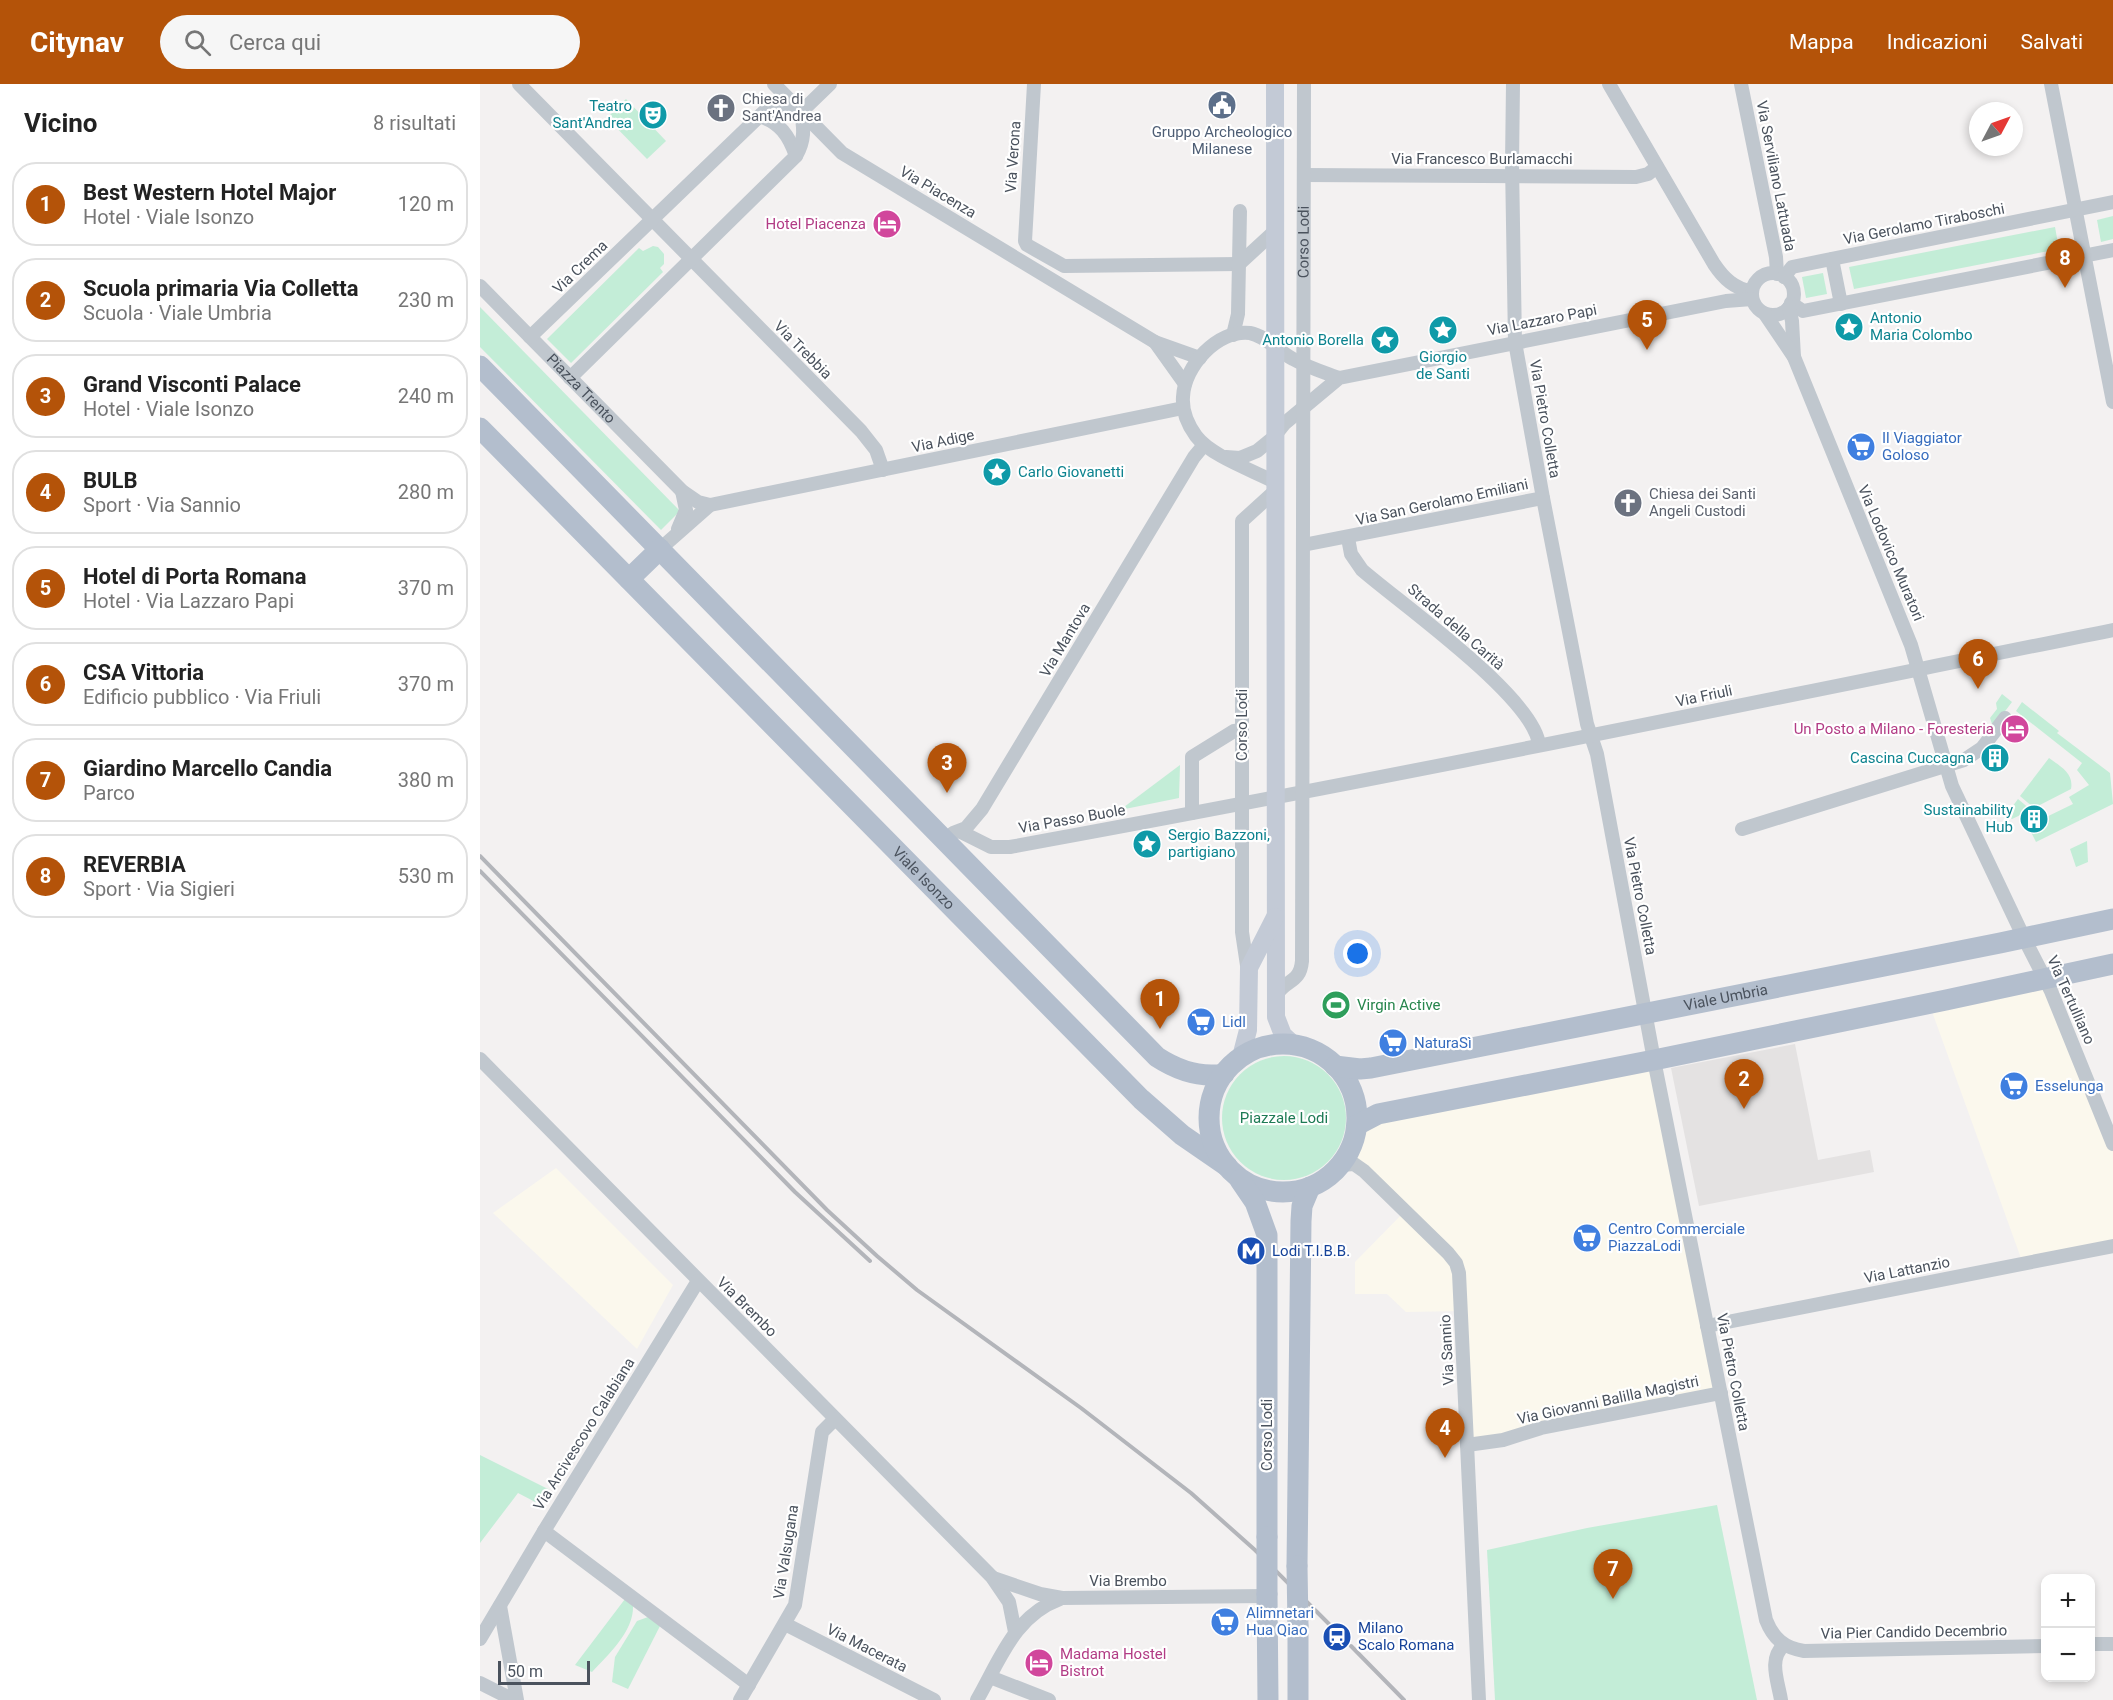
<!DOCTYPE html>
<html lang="it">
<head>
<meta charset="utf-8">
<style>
  :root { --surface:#fff; --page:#f6f6f6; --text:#222; --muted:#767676; --line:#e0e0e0; --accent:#b45309 }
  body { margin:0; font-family:Roboto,sans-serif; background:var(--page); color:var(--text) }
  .controls { position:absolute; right:18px; bottom:18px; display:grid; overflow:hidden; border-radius:12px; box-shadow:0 3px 9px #0003 }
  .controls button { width:54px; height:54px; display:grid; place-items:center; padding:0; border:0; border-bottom:2px solid var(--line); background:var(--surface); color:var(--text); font:30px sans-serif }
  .compass { position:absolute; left:1489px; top:18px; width:54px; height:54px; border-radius:50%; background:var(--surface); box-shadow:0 3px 9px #0003; rotate:49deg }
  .scale { position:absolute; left:18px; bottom:15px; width:92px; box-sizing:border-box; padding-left:6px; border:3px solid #4a525d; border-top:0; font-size:16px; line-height:21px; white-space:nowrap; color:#4a525d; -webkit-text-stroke:4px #fff; paint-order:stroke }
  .you { position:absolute; left:878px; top:870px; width:21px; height:21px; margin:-15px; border:4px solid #fff; border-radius:50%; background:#1a73e8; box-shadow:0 0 0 9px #1a73e833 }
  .badge { display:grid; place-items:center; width:39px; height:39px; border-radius:50%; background:var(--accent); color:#fff; font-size:20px; font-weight:700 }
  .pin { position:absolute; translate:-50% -50px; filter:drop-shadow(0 2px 3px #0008) }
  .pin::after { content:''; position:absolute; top:32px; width:21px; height:18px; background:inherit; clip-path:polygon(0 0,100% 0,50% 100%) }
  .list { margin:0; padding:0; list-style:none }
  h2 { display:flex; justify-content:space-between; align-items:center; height:78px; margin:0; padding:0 24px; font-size:26px }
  h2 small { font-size:20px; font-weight:400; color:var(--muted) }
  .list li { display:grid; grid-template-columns:39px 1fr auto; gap:18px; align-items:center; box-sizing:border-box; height:84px; margin:0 12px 12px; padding:0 12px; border:2px solid var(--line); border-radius:24px }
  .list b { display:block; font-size:22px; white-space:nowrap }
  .list p { margin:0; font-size:20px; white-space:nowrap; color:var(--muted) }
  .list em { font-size:20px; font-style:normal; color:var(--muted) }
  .icon { flex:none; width:33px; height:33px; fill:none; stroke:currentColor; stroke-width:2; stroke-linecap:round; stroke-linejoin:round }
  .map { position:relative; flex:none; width:1633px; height:1616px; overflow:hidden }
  header { display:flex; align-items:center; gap:36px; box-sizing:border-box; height:84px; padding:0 30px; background:var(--accent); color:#fff }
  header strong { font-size:28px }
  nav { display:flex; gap:33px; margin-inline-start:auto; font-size:21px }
  .search { width:420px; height:54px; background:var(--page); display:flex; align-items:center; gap:15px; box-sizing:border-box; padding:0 21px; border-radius:33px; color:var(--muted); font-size:22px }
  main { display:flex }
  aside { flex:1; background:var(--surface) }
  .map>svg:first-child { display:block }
  .commercial { fill:#fbf8ed }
  .education { fill:#e4e2e2 }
  .green { fill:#c3edd7 }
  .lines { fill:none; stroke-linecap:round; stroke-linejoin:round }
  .street { stroke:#c0c7ce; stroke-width:14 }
  .secondary { stroke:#c3cad6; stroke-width:18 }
  .primary { stroke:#b3becd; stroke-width:21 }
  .rail { stroke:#b3b5ba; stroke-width:4 }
  .primary-bridge { stroke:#b3becd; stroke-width:21 }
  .labels { text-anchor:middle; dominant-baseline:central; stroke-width:4.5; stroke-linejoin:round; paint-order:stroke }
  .worship-label { font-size:15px; fill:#5b616d; stroke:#fff; text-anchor:start }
  .culture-label { font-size:15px; fill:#0d838f; stroke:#fff; text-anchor:end }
  .service-label { font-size:15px; fill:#4e5e75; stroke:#fff }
  .street-label { font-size:15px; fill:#4a525d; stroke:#fff }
  .hotel-label { font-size:15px; fill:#b23c85; stroke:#fff; text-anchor:end }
  .shop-label { font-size:15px; fill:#366cbe; stroke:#fff; text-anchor:start }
  .leisure-label { font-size:15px; fill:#27864d; stroke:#fff; text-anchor:start }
  .park-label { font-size:15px; fill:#1e7b55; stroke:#fff }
  .transit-label { font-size:15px; fill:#164399; stroke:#fff; text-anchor:start }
</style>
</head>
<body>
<header>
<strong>Citynav</strong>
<div class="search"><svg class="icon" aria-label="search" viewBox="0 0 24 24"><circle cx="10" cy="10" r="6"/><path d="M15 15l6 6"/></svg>Cerca qui</div>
<nav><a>Mappa</a><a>Indicazioni</a><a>Salvati</a></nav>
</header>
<main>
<aside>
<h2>Vicino<small>8 risultati</small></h2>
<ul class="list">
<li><span class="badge">1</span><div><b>Best Western Hotel Major</b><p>Hotel · Viale Isonzo</p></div><em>120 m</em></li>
<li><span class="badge">2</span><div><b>Scuola primaria Via Colletta</b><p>Scuola · Viale Umbria</p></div><em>230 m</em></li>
<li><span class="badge">3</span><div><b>Grand Visconti Palace</b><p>Hotel · Viale Isonzo</p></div><em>240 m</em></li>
<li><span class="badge">4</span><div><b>BULB</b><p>Sport · Via Sannio</p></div><em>280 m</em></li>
<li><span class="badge">5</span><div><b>Hotel di Porta Romana</b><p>Hotel · Via Lazzaro Papi</p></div><em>370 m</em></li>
<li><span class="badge">6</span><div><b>CSA Vittoria</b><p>Edificio pubblico · Via Friuli</p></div><em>370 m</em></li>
<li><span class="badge">7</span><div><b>Giardino Marcello Candia</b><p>Parco</p></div><em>380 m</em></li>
<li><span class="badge">8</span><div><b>REVERBIA</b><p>Sport · Via Sigieri</p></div><em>530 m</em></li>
</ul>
</aside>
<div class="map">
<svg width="1633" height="1616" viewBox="0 0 1633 1616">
  <rect width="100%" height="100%" fill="#f3f1f1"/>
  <g class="commercial">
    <polygon points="1564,896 1633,1066 1633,1158 1542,1177 1450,922"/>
    <polygon points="1172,981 1237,1307 1021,1352 989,1356 982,1227 926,1228 907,1210 875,1210 875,1178 928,1124 889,1086 870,1070 875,1059 879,1038"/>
    <polygon points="76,1084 193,1201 157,1265 13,1129"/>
  </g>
  <polygon class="education" points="1315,960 1338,1076 1390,1066 1394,1088 1219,1122 1191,984"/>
  <g class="green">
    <polygon points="146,15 186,57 167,75 127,34"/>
    <polygon points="1633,132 1633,155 1621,158 1617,136"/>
    <polygon points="1575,143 1579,165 1374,205 1369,183"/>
    <polygon points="173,162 178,163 184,170 184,180 180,184 183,188 91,279 67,255 159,164 163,167"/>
    <polygon points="1343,189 1347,210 1326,214 1322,193"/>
    <polygon points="0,223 200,427 181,446 0,263"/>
    <polygon points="1522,610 1532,618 1507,651 1512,640 1510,634 1517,625 1516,619"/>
    <polygon points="1542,618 1579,647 1577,649 1630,689 1633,720 1556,758 1548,742 1593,720 1589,713 1609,701 1597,686 1602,679 1536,627"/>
    <path d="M 1569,674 C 1581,683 1594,689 1591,705 L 1554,724 L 1540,712 Z"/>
    <polygon points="700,681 699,714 640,726"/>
    <polygon points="1538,715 1551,726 1532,735 1526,731"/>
    <polygon points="1607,757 1608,778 1596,783 1590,765"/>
    <circle cx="804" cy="1034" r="62"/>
    <polygon points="0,1371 70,1406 61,1421 38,1409 0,1459"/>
    <polygon points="1237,1421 1277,1616 1015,1616 1007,1466 1107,1444"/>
    <path d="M 145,1515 L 153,1522 C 154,1547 128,1571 112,1588 L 95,1581 Z"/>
    <polygon points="168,1533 180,1542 148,1605 132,1598 135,1573 157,1537"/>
  </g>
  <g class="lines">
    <g class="street">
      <polyline points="39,0 381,347 396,366 403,386"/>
      <polyline points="294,0 362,69 675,258 720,274"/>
      <polyline points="554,0 545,157 547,161 584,182 759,180"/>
      <path d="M 1033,0 L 1032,80 L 1035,258 L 1063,414 L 1107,640 L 1117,670 L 1174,976 L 1286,1536 C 1293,1554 1304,1564 1324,1567 L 1566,1562"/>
      <path d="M 1129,0 L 1234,180 C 1244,195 1254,204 1272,208"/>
      <polyline points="1261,0 1296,173 1297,190"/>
      <polyline points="1571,0 1633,318"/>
      <polyline points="321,28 350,0"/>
      <path d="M 279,32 C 300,38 309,52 316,72"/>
      <polyline points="824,91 1156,93 1168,90 1177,83"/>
      <polyline points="1352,175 1361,220"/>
      <polyline points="759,180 795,147"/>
      <circle cx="1293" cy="210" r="21"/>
      <polyline points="1304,193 1312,183 1633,118"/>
      <path id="s1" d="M 0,202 L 202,407 L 218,418 L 230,421 L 703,324"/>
      <polyline points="1311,219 1323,227 1633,166"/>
      <polyline points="1309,223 1312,237 1314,273"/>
      <polyline points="1285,230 1314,273 1431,561 1472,702 1544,854 1571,907 1633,1060"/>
      <polyline points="753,251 758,230 760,127"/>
      <polyline points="50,253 289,23 299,22 319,28"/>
      <polyline points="675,258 705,300"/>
      <path d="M 90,294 L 316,72 C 325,56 324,45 321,28"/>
      <polyline points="746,373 760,374 777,367 793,354 805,339 859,294 1246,217 1272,215"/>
      <path d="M 795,398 C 772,386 731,372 716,352 C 708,341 702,327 703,313 C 704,283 737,245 770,249 C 786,252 798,267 813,275 C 827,283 843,288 859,294"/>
      <polyline points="198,445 206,426 202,407"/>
      <path d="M 868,454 L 871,470 L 882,486 C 921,520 1055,614 1059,661"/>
      <polyline points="823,461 1063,414"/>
      <polyline points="180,465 230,421"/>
      <polyline points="712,729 712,673 754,647 762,646"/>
      <polyline points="1262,745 1484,676 1502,664 1525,634"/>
      <path d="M 481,748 L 511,763 L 530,763 C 899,696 1266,620 1633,546"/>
      <polyline points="473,749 486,744 502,725 714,373 724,361"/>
      <polyline points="768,888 762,848 762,437 794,408"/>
      <path id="s2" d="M 797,910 C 807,895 820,899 822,877 L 824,0"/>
      <polyline points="0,975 512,1493 529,1518 535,1548"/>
      <polyline points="861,1081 874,1080 884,1087 968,1169 976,1179 979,1189 999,1616"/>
      <polyline points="1227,1242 1633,1162"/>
      <polyline points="987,1361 1023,1356 1061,1344 1241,1309"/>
      <polyline points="64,1447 269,1601"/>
      <polyline points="513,1494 560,1510 582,1514 787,1512"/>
      <polyline points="20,1522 37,1616"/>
      <polyline points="305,1540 454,1616"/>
      <polyline points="0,1555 64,1447 218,1197"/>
      <polyline points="1610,1560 1633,1560"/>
      <polyline points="510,1593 569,1616"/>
      <polyline points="0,1599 34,1616"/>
      <polyline points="260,1616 315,1521 342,1348 355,1335"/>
      <path d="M 497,1616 C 520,1576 534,1532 580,1515"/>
      <path d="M 1301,1616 C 1298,1597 1288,1575 1304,1561"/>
    </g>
    <g class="secondary">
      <polyline points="795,0 796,933 803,951 815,962"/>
      <polyline points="761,973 768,946 769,884 795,833"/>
    </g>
    <g class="primary">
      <path d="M 0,282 L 677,973 C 697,986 720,994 744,990"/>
      <path id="s3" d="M 0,344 L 661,1015 L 702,1051 L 747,1082"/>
      <polyline points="149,495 180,465"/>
      <circle cx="803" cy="1034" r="74"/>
      <path id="s4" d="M 855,982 L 880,985 L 891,984 L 1520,859 L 1633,835"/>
      <polyline points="877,1041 898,1030 1174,976 1466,916 1633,880"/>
      <polyline points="760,1096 775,1118 787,1151 787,1453"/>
      <polyline points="817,1482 821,1137 822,1122 830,1103"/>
      <polyline points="787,1510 788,1616"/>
      <polyline points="818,1542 818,1616"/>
    </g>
    <g class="rail">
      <polyline points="0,772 347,1126 397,1172 437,1206 601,1324 711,1409 775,1466 849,1540"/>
      <polyline points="0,787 315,1108 390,1177"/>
      <polyline points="871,1562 924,1616"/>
    </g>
    <g class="primary-bridge">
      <polyline points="817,1482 818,1542"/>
      <polyline points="787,1510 787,1453"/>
    </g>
  </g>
  <defs>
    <g id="civic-disc" transform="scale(1.5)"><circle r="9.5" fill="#5c6f8a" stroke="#fff"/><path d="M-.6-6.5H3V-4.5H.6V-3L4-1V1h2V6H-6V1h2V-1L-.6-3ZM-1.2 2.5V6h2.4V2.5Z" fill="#fff"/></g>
    <g id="church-disc" transform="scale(1.5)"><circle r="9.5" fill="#6b7280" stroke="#fff"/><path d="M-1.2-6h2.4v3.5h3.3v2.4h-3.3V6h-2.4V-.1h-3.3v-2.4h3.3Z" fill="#fff"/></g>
    <g id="theatre-disc" transform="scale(1.5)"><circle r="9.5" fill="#0f9aa8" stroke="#fff"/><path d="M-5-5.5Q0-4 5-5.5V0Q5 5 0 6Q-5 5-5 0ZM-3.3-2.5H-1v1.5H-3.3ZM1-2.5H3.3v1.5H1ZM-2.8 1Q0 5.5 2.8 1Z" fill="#fff"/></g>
    <g id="hotel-disc" transform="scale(1.5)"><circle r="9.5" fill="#d1479c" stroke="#fff"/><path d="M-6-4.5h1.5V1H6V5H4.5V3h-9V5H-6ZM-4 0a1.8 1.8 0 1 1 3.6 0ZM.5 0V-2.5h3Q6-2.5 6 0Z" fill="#fff"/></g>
    <g id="sight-disc" transform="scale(1.5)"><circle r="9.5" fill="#0f9aa8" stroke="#fff"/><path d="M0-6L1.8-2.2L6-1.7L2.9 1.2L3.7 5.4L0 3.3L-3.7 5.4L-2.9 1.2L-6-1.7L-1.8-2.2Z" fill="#fff"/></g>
    <g id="supermarket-disc" transform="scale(1.5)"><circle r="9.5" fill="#3f7fe0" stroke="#fff"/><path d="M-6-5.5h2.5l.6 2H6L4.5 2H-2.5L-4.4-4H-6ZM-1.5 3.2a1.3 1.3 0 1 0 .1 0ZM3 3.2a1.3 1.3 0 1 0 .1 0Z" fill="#fff"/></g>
    <g id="building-disc" transform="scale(1.5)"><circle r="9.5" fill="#0f9aa8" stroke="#fff"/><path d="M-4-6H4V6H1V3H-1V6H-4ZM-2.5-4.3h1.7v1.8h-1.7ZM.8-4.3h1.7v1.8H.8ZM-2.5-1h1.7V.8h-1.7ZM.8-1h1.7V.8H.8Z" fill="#fff"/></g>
    <g id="stadium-disc" transform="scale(1.5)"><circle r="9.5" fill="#2e9e5b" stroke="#fff"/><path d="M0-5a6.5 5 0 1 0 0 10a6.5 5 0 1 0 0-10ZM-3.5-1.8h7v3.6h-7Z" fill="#fff"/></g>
    <g id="metro-disc" transform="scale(1.5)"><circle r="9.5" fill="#1a4fb4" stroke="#fff"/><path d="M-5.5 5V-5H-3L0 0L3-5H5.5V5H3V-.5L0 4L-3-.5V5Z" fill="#fff"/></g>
    <g id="station-disc" transform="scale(1.5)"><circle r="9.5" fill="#1a4fb4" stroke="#fff"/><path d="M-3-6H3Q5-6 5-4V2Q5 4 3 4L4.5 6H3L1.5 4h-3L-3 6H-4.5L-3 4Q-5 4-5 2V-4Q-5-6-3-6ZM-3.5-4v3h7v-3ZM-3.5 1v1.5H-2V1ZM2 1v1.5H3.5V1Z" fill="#fff"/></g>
  </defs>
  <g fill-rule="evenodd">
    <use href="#civic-disc" x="742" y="21"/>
    <use href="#church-disc" x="241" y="24"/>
    <use href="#theatre-disc" x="173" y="31"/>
    <use href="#hotel-disc" x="407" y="140"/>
    <use href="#sight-disc" x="1369" y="243"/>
    <use href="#sight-disc" x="963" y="246"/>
    <use href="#sight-disc" x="905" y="256"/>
    <use href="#supermarket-disc" x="1381" y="363"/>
    <use href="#sight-disc" x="517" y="388"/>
    <use href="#church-disc" x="1148" y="419"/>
    <use href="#hotel-disc" x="1535" y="645"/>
    <use href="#building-disc" x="1515" y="674"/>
    <use href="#building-disc" x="1554" y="735"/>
    <use href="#sight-disc" x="667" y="760"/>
    <use href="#stadium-disc" x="856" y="921"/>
    <use href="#supermarket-disc" x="721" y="938"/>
    <use href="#supermarket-disc" x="913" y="959"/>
    <use href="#supermarket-disc" x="1534" y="1002"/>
    <use href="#supermarket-disc" x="1107" y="1154"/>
    <use href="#metro-disc" x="771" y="1167"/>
    <use href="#supermarket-disc" x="745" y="1538"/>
    <use href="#station-disc" x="857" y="1553"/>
    <use href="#hotel-disc" x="559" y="1579"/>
  </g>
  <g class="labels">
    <g class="worship-label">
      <text x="262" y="15">Chiesa di<tspan x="262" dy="17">Sant'Andrea</tspan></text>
      <text x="1169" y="410">Chiesa dei Santi<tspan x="1169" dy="17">Angeli Custodi</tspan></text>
    </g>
    <g class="culture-label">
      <text x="152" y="22">Teatro<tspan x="152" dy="17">Sant'Andrea</tspan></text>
      <text x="1390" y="234" text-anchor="start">Antonio<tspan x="1390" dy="17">Maria Colombo</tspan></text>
      <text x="884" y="256">Antonio Borella</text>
      <text x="963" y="273" text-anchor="middle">Giorgio<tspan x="963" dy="17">de Santi</tspan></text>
      <text x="538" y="388" text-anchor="start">Carlo Giovanetti</text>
      <text x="1494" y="674">Cascina Cuccagna</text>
      <text x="1533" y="726">Sustainability<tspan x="1533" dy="17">Hub</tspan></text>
      <text x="688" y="751" text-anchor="start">Sergio Bazzoni,<tspan x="688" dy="17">partigiano</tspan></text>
    </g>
    <g class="service-label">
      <text x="742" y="48">Gruppo Archeologico<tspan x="742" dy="17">Milanese</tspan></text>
    </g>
    <g class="street-label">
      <text transform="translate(533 73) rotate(-86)">Via Verona</text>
      <text x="1002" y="75">Via Francesco Burlamacchi</text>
      <text transform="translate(1296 92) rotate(79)">Via Serviliano Lattuada</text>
      <text transform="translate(458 108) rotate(31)">Via Piacenza</text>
      <text transform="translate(1444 140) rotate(-11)">Via Gerolamo Tiraboschi</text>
      <text stroke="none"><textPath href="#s2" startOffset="762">Corso Lodi</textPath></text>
      <text transform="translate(100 183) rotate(-44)">Via Crema</text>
      <text transform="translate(1062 236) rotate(-11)">Via Lazzaro Papi</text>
      <text transform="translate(323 266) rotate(45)">Via Trebbia</text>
      <text stroke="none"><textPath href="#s1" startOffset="144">Piazza Trento</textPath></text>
      <text transform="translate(1065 335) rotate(80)">Via Pietro Colletta</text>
      <text transform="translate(463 357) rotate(-12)">Via Adige</text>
      <text transform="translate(962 418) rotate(-12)">Via San Gerolamo Emiliani</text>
      <text transform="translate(1411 469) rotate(67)">Via Lodovico Muratori</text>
      <text transform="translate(976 543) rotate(41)">Strada della Carità</text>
      <text transform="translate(585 556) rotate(-59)">Via Mantova</text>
      <text transform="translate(1224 612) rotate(-12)">Via Friuli</text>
      <text transform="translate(762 641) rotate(-90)">Corso Lodi</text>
      <text transform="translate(592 735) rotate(-10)">Via Passo Buole</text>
      <text stroke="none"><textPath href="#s3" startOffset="632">Viale Isonzo</textPath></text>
      <text transform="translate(1160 812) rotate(79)">Via Pietro Colletta</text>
      <text stroke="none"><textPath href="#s4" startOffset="398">Viale Umbria</textPath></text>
      <text transform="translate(1591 916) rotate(66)">Via Tertulliano</text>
      <text transform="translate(1427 1186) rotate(-11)">Via Lattanzio</text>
      <text transform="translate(267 1223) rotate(45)">Via Brembo</text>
      <text transform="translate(967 1266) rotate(-93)">Via Sannio</text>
      <text transform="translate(1253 1288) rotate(79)">Via Pietro Colletta</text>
      <text transform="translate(1128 1316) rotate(-12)">Via Giovanni Balilla Magistri</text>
      <text transform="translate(104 1350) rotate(-58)">Via Arcivescovo Calabiana</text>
      <text transform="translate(787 1351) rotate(-90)">Corso Lodi</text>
      <text transform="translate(306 1468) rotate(-81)">Via Valsugana</text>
      <text x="648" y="1497">Via Brembo</text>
      <text transform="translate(1434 1548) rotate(-1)">Via Pier Candido Decembrio</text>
      <text transform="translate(387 1564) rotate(27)">Via Macerata</text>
    </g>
    <g class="hotel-label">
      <text x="386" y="140">Hotel Piacenza</text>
      <text x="1514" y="645">Un Posto a Milano - Foresteria</text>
      <text x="580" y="1570" text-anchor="start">Madama Hostel<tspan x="580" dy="17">Bistrot</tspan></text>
    </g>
    <g class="shop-label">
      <text x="1402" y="354">Il Viaggiator<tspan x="1402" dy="17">Goloso</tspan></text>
      <text x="742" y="938">Lidl</text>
      <text x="934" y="959">NaturaSì</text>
      <text x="1555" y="1002">Esselunga</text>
      <text x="1128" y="1145">Centro Commerciale<tspan x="1128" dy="17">PiazzaLodi</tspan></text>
      <text x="766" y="1529">Alimnetari<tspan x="766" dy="17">Hua Qiao</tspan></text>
    </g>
    <g class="leisure-label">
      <text x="877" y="921">Virgin Active</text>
    </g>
    <g class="park-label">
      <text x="804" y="1034">Piazzale Lodi</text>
    </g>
    <g class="transit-label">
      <text x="792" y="1167">Lodi T.I.B.B.</text>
      <text x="878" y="1544">Milano<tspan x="878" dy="17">Scalo Romana</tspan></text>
    </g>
  </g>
</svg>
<div class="controls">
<button>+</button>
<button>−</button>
</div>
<svg class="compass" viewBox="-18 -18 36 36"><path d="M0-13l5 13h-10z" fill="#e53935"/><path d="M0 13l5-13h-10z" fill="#767676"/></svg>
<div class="scale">50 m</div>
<div class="you"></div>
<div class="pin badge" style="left:680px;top:945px">1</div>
<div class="pin badge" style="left:1264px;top:1025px">2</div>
<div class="pin badge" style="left:467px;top:709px">3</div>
<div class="pin badge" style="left:965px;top:1374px">4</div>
<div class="pin badge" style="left:1167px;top:266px">5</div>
<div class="pin badge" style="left:1498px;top:605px">6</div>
<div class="pin badge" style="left:1133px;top:1515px">7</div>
<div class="pin badge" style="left:1585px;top:204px">8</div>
</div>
</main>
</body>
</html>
